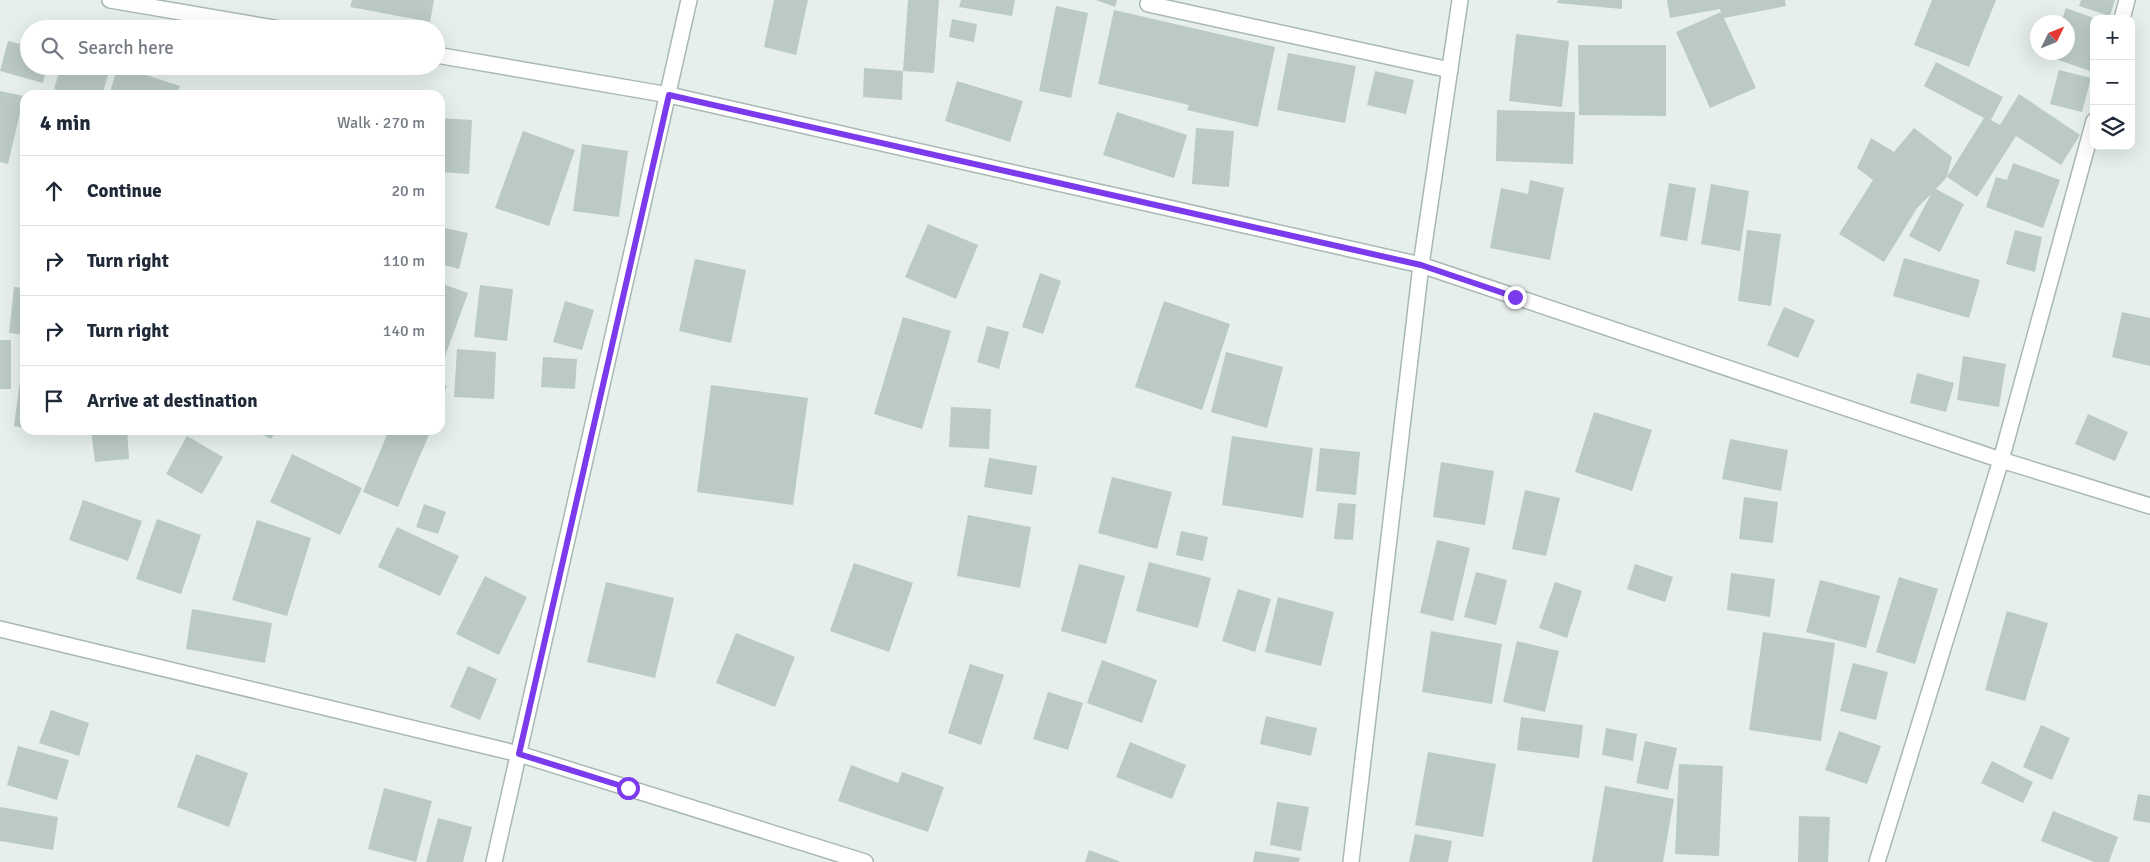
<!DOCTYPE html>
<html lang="en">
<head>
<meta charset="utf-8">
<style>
  :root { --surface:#fff; --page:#f6f6f7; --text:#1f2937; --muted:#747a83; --line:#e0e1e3 }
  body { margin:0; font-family:Signika,sans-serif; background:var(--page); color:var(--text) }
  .controls { position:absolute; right:15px; top:15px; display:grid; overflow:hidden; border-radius:10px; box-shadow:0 5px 20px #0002 }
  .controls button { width:45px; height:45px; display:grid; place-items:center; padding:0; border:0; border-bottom:1px solid var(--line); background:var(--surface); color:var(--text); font:25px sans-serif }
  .compass { position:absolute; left:2030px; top:15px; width:45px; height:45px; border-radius:50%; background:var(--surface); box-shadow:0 5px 20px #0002; rotate:47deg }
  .stop { position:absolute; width:15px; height:15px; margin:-11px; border:4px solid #7c3aed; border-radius:50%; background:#fff }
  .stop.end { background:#7c3aed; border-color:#fff; box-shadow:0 1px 5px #0008 }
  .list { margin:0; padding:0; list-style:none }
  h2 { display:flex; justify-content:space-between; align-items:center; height:65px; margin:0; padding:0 20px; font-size:21px }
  h2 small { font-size:16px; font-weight:400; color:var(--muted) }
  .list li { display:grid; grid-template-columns:32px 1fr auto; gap:15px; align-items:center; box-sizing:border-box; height:70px; padding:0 20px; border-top:1px solid var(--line) }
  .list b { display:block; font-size:19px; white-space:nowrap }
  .list em { font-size:16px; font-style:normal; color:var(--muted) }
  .icon { flex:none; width:28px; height:28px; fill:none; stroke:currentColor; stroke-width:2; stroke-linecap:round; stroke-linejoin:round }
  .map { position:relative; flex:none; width:2150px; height:862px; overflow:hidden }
  .search { position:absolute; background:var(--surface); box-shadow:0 5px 20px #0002; left:20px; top:20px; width:425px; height:55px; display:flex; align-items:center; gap:12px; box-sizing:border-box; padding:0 18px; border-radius:28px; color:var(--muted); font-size:19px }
  .panel { position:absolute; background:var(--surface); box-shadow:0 5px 20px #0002; left:20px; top:90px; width:425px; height:345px; border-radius:15px }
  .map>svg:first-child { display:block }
  .building { fill:#bbcac4 }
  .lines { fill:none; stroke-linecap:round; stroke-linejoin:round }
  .street-casing { stroke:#a8b8b2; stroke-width:18 }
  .street { stroke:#fff; stroke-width:15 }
  .route { stroke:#7c3aed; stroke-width:6 }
</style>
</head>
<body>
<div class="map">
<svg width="2150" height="862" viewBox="0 0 2150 862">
  <rect width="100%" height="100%" fill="#e6efeb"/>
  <g class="building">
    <polygon points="352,0 434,0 430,22 350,7"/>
    <polygon points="774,0 808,0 796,55 764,47"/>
    <polygon points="908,0 939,0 934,73 903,71"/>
    <polygon points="961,0 1015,0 1012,16 959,7"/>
    <polygon points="1096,0 1117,0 1115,7"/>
    <polygon points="1558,0 1622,0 1622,9 1557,3"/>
    <polygon points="1667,0 1785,0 1786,6 1724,18 1756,88 1710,108 1676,32 1721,12 1720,9 1670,18"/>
    <polygon points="1932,0 1996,0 1969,67 1914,45"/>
    <polygon points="2081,0 2115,0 2110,16 2079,6"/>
    <polygon points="1056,6 1088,13 1071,98 1039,91"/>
    <polygon points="2066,8 2094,18 2094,58 2090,71 2050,57 2051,52 2068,52 2068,22 2061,22"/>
    <polygon points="1114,10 1275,47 1258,127 1187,110 1189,105 1098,84"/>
    <polygon points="952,19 977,24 974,42 949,37"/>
    <polygon points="1516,34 1569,41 1562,107 1509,101"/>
    <polygon points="8,41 29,46 29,66 47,66 43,83 0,71"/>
    <polygon points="1578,45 1666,45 1666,116 1579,115"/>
    <polygon points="1288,53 1356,66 1345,123 1277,110"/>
    <polygon points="1936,62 2003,97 1991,120 2000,125 2019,94 2080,135 2061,165 2016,136 1977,197 1947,177 1984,118 1924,86"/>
    <polygon points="61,66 102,66 110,69 102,95 72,95 54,89"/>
    <polygon points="118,66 180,86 177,95 109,95"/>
    <polygon points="864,68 903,71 902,100 863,97"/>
    <polygon points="2059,70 2091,78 2082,112 2050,104"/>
    <polygon points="1375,71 1414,80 1406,114 1367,105"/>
    <polygon points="957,81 1023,101 1010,142 945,121"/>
    <polygon points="0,91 24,96 8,164 0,162"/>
    <polygon points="1497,110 1575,112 1573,164 1496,161"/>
    <polygon points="1117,112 1187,135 1174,178 1103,155"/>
    <polygon points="440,118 472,120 469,174 440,172"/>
    <polygon points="1196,128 1234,131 1229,187 1192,184"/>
    <polygon points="1914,128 1952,157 1947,177 1936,189 1964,204 1940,252 1909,236 1931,194 1917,208 1884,262 1839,234 1873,180 1857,168 1871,138 1894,152"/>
    <polygon points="523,131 575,150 549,226 495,208"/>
    <polygon points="582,144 628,151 619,217 573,211"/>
    <polygon points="2013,163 2060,180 2043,228 1986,207 1996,177 2007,180"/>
    <polygon points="1530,180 1564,188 1550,260 1490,248 1501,188 1528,194"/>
    <polygon points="1669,183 1696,188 1687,241 1660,236"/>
    <polygon points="1711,184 1749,191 1740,251 1701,244"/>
    <polygon points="928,224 978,245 956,299 905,277"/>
    <polygon points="440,227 468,233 459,269 440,264"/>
    <polygon points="1747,230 1781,234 1771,306 1738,301"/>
    <polygon points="2015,230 2042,237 2035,272 2006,264"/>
    <polygon points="1904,258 1980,280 1969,318 1893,296"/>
    <polygon points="695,259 746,270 731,343 679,331"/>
    <polygon points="24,260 25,260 25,279 21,278"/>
    <polygon points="1040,273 1061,281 1043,334 1022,327"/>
    <polygon points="440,283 468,293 443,362 440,361"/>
    <polygon points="480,285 513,289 507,341 474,337"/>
    <polygon points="14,287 25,288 25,335 9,333"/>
    <polygon points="565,301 594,310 582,350 553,342"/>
    <polygon points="1164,301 1230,324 1202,410 1135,387"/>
    <polygon points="1784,307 1815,320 1798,358 1767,345"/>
    <polygon points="2122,312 2150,318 2150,366 2112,357"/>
    <polygon points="903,317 951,331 922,429 874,414"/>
    <polygon points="987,326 1009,332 999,369 977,362"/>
    <rect x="0" y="340" width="11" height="49"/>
    <polygon points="457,349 496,352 494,399 454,397"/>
    <polygon points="24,351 25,351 25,428 14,426"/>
    <polygon points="1226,352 1283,367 1267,428 1211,412"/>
    <polygon points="1963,356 2006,364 1999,407 1957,400"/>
    <polygon points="543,357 577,359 575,389 541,387"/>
    <polygon points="1917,373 1954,383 1946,412 1910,403"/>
    <polygon points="440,383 447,386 440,402"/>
    <polygon points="711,385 808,398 793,505 697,492"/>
    <polygon points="951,407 991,409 989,449 949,447"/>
    <polygon points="1594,412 1652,430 1632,491 1575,472"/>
    <polygon points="2088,414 2128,432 2115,461 2075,444"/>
    <polygon points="91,430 127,430 129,459 95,462"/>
    <polygon points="254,430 276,430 271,439"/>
    <polygon points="389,430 431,430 398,507 363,492"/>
    <polygon points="187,436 223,457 202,494 166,474"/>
    <polygon points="1232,436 1313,448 1303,518 1222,505"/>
    <polygon points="1730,439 1788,450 1781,491 1722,479"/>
    <polygon points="1320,448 1360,452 1356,495 1316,491"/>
    <polygon points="292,454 362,488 340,535 270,502"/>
    <polygon points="989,458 1037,466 1032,495 984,487"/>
    <polygon points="1441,462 1494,471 1485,525 1433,517"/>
    <polygon points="1112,477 1172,492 1157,549 1098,533"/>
    <polygon points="1525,490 1560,498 1546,556 1512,549"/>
    <polygon points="1744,497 1778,502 1773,543 1739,539"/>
    <polygon points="83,500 142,521 128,561 69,540"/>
    <polygon points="1338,503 1356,504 1353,540 1334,539"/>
    <polygon points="424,504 446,512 438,534 416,527"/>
    <polygon points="968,515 1031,527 1020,588 957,576"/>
    <polygon points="157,519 201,535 181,594 136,579"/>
    <polygon points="257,520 311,538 287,616 232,600"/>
    <polygon points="397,527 459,556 440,596 378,567"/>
    <polygon points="1181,531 1208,537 1203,561 1176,555"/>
    <polygon points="1437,540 1470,548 1453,621 1420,613"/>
    <polygon points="1149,562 1211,578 1198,628 1136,611"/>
    <polygon points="854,563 913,583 889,652 830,631"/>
    <polygon points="1079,564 1125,576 1106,644 1061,631"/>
    <polygon points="1635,564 1673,577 1665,602 1627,589"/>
    <polygon points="1476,572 1507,580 1496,625 1464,617"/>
    <polygon points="1731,573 1775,579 1770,617 1727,610"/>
    <polygon points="485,576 527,597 499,655 456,634"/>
    <polygon points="1899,577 1938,589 1915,664 1876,652"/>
    <polygon points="1820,580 1880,596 1866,648 1806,632"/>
    <polygon points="606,582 674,598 655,678 587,662"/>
    <polygon points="1555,582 1582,591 1567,638 1539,628"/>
    <polygon points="1238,589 1271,599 1255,652 1222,641"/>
    <polygon points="1278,597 1334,612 1321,666 1265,652"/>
    <polygon points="192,609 272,623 265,663 186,649"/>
    <polygon points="2007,611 2048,623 2025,701 1985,690"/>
    <polygon points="1431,631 1502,644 1492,704 1422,692"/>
    <polygon points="1763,632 1835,643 1821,741 1749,730"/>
    <polygon points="736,633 795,657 775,707 716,683"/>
    <polygon points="1517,641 1559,651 1545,712 1503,702"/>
    <polygon points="1102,660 1157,680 1142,723 1087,703"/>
    <polygon points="1853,663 1888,672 1876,720 1840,711"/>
    <polygon points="970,664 1004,675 981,745 948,733"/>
    <polygon points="468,666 497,679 480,720 450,707"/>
    <polygon points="1048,692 1083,703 1068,750 1033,739"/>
    <polygon points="51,710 89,723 79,756 39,743"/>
    <polygon points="1266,716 1317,728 1311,756 1260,744"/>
    <polygon points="1521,717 1583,725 1579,758 1517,750"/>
    <polygon points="2041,725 2070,738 2052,780 2023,767"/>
    <polygon points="1606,728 1637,734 1633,761 1602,755"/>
    <polygon points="1839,731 1881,746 1867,784 1825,770"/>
    <polygon points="1645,741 1677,748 1668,790 1636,783"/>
    <polygon points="1130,742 1186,765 1172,799 1116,777"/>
    <polygon points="18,746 69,760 57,800 7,785"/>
    <polygon points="1428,752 1496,764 1483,837 1415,825"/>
    <polygon points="196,754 248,773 229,827 177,807"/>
    <polygon points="1992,761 2033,782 2023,803 1981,783"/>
    <polygon points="1679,764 1723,766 1719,856 1675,854"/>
    <polygon points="851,765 898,783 902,772 944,787 928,832 838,801"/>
    <polygon points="1605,786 1674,799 1663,862 1592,862"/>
    <polygon points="384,788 432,801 416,862 368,849"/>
    <polygon points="2138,794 2150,796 2150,823 2133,820"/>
    <polygon points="1277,802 1309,807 1301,851 1270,845"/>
    <polygon points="0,807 58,817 53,850 0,841"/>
    <polygon points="2053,811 2118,837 2109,862 2094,862 2041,841"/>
    <polygon points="1799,816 1830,817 1828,862 1798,862"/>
    <polygon points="438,818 472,827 463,862 426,862"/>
    <polygon points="1415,834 1452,841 1448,862 1409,862"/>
    <polygon points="1089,850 1121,862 1085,862"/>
    <polygon points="1255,851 1300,858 1299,862 1253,862"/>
  </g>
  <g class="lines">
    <g class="street-casing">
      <g id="street">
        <polyline points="110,0 280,29"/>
        <polyline points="1148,4 1450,70"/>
        <polyline points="2122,19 2127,0"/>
        <polyline points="436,55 669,95 1421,265 2001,460 2150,506"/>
        <polyline points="0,629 519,754 865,862"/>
        <polyline points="494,862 689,0"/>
        <polyline points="1351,862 1421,265 1460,0"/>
        <polyline points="1877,862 2001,460 2094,121"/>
      </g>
    </g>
    <use href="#street" class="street"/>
  </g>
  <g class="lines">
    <polyline class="route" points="628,788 519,754 669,95 1421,265 1515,297"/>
  </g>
</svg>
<div class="controls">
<button>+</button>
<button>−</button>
<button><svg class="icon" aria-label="layers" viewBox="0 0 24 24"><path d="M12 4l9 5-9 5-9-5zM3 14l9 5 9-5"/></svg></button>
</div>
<svg class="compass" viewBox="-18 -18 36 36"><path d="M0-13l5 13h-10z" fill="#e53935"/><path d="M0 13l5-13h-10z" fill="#747a83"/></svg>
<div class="stop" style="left:628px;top:788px"></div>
<div class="stop end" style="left:1515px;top:297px"></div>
<div class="search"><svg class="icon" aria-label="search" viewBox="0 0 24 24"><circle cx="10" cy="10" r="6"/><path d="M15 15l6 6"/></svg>Search here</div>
<section class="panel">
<h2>4 min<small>Walk · 270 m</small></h2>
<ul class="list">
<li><svg class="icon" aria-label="ahead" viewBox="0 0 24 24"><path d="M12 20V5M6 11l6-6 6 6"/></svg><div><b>Continue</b></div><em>20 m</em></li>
<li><svg class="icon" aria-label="right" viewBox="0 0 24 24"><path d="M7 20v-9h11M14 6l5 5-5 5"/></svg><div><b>Turn right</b></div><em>110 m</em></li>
<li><svg class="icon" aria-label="right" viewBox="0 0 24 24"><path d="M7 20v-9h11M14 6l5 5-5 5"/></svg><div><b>Turn right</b></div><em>140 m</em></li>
<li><svg class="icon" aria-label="arrive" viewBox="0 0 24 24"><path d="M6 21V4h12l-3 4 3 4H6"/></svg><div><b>Arrive at destination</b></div></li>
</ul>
</section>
</div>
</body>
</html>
